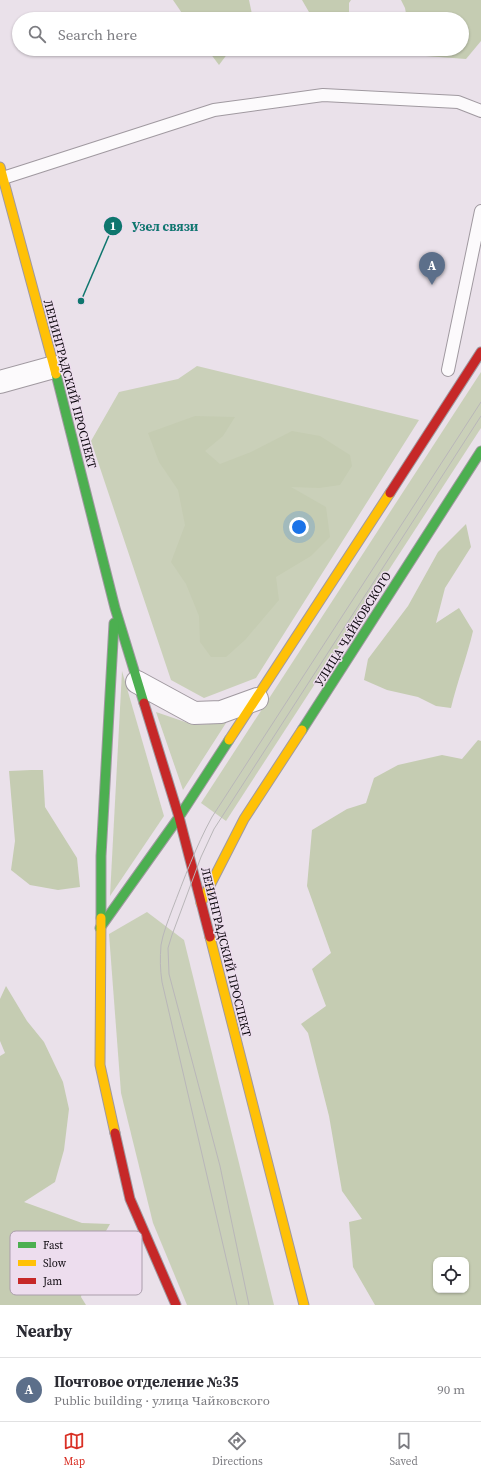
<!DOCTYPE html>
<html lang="en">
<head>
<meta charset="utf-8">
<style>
  :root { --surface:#fff; --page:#f2f2f3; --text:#2b2b33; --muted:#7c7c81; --line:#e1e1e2; --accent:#d93025 }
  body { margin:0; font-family:"Source Serif 4",serif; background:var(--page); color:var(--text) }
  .controls { position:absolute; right:12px; bottom:12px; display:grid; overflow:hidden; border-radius:8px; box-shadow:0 1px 3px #0004 }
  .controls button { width:36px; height:36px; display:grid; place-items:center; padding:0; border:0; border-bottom:1px solid var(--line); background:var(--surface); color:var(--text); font:20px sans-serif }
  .you { position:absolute; left:299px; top:527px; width:14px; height:14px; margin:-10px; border:3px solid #fff; border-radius:50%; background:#1a73e8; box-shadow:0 0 0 6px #1a73e833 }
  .badge { display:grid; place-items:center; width:26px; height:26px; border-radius:50%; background:var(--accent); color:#fff; font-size:13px; font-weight:700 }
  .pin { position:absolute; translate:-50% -33px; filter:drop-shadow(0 1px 2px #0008) }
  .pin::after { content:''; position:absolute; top:21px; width:14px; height:12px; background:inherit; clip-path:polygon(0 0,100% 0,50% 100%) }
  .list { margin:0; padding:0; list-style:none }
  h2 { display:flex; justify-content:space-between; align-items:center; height:52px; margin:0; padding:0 16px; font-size:17px }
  h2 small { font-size:13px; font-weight:400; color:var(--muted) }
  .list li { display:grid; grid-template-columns:26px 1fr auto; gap:12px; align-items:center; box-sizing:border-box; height:64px; padding:0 16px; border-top:1px solid var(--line) }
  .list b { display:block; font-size:15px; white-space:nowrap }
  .list p { margin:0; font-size:13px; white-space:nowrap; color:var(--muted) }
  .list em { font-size:13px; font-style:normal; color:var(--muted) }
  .icon { flex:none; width:22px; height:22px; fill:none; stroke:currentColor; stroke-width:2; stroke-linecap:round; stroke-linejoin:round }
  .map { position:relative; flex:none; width:481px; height:1305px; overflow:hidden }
  .search { position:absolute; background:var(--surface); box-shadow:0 1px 3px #0004; left:12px; right:12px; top:12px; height:44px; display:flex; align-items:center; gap:10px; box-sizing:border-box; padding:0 14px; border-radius:22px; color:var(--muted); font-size:15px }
  .sheet { height:116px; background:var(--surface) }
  nav { display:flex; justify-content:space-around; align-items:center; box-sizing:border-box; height:56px; border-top:1px solid var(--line); background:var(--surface); font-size:11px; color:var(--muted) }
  nav a { display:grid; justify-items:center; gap:2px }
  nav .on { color:var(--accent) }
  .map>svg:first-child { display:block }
  .green { fill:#cad0b9 }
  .forest { fill:#c5ccb2; fill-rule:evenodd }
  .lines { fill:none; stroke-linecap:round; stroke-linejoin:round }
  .lane-casing { stroke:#a099a0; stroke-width:14 }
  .street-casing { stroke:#a099a0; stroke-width:24 }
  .fast-casing { stroke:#a099a0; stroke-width:11 }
  .slow-casing { stroke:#a099a0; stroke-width:11 }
  .jam-casing { stroke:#a099a0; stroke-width:11 }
  .lane { stroke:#fcfafc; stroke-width:12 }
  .street { stroke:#fcfafc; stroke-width:22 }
  .fast { stroke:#4caf50; stroke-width:9 }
  .slow { stroke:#ffc107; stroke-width:9 }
  .jam { stroke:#c62828; stroke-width:9 }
  .tram { stroke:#b9b6b9; stroke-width:1 }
  .labels { text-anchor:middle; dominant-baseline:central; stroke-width:3; stroke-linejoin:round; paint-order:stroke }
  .street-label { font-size:12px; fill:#0e090f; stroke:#edddee }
  .key { fill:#edddee; stroke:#aa9dab; stroke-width:1 }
  .key-label { font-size:11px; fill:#0e090f }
  .leader { fill:none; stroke:#0f766e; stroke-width:1.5 }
  .callout-dot { fill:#0f766e; stroke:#edddee; stroke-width:1.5 }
  .mark-label { font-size:12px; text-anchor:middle; font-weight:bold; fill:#fff }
  .callout-label { font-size:13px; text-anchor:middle; font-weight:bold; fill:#0f766e; stroke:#edddee; stroke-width:3; stroke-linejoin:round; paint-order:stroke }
</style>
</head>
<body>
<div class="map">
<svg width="481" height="1305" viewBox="0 0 481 1305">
  <rect width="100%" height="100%" fill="#eae1ea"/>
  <g class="green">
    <polygon points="197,366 419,420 256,678 204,698 171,680 91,441 119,392 178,379"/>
    <polygon points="481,372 481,428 226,821 201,803"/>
    <polygon points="122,671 164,816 110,896"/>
    <polygon points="156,712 194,725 226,723 183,790"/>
    <polygon points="147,912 184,940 274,1305 187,1305 153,1223 121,1093 109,934"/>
  </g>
  <g class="forest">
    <polygon points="173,0 249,0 253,19 186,19"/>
    <polygon points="302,0 351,0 349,3 349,19 313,19"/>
    <polygon points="401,0 481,0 481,41 466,59 412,55 411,49 462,49 462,19 407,19 405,8"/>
    <polygon points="207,49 231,49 219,65"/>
    <polygon points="195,416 235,417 223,436 205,451 220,464 251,452 292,431 320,436 350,455 352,466 340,485 319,488 291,487 326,507 330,537 311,556 276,577 279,600 245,640 226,657 211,657 200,642 199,616 186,584 171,562 185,525 178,490 159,462 148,433"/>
    <path d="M 466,524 L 471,547 L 445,588 L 436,623 L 459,608 L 473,631 C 467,657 457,682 451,708 L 436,706 L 418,697 L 387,690 L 364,680 L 368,659 L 408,606 L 438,552 Z"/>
    <path d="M 478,740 L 481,741 L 481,1305 L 375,1305 L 353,1267 L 349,1222 L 362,1219 L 342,1191 L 329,1116 L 308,1033 L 301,1024 L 326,1006 L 312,969 L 331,953 L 307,886 L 312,830 L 347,809 L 366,803 L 374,778 L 398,765 L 442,755 L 462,759 ZM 436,1260 L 466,1260 L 466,1290 L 436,1290 Z"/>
    <polygon points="31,770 43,770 45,807 77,858 80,887 58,890 30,885 11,870 15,841 9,771"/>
    <polygon points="6,986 27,1021 44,1042 63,1082 69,1109 64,1150 55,1182 24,1202 82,1223 110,1224 87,1264 81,1297 86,1305 0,1305 0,1056 5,1053 0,1041 0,999"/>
  </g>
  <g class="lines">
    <g class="lane-casing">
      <g id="lane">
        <polyline points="3,178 214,110 323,95 458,102 481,111"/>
        <polyline points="448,370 481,211"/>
      </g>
    </g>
    <g class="street-casing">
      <g id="street">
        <polyline points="0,382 54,367"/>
        <polyline points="137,682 194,713 221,712 257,699"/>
      </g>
    </g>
    <g class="fast-casing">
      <g id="fast">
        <polyline points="56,374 115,608 144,703"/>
        <polyline points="302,730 481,451"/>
        <polyline points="101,918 101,856 114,623"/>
        <polyline points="100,928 179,817 229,740"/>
      </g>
    </g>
    <g class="slow-casing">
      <g id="slow">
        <polyline points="0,167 56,374"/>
        <polyline points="229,740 390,493"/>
        <polyline points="201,903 244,819 302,730"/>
        <polyline points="101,918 100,1065 115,1133"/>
        <polyline points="210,937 304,1305"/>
      </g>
    </g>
    <g class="jam-casing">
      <g id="jam">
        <polyline points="390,493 481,352"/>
        <polyline points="144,703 179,817 210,937"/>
        <polyline points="115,1133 130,1199 176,1305"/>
      </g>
    </g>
    <use href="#lane" class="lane"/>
    <use href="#street" class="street"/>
    <use href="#fast" class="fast"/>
    <use href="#slow" class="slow"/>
    <use href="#jam" class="jam"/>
    <g class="tram">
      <path d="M 237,1305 L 162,982 C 160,969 160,958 161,945 C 163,933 168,921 172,910 C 184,879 196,846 212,817 L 481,402"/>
      <polyline points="249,1305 220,1166 169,974 168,948 172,935 201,857 214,829 481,416"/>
    </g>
  </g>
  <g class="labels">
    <g class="street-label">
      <text transform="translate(70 384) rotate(75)">ЛЕНИНГРАДСКИЙ ПРОСПЕКТ</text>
      <text transform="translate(353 629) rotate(-58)">УЛИЦА ЧАЙКОВСКОГО</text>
      <text transform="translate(226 952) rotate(76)">ЛЕНИНГРАДСКИЙ ПРОСПЕКТ</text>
    </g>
  </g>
  <rect x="10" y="1231" width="132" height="64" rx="6" class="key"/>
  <rect x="18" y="1242" width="18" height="6" fill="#4caf50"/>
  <rect x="18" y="1260" width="18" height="6" fill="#ffc107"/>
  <rect x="18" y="1278" width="18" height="6" fill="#c62828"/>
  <g class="key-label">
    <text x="43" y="1249">Fast</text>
    <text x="43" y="1267">Slow</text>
    <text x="43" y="1285">Jam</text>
  </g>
  <path class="leader" d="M81 301L113 226"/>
  <g class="callout-dot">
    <circle cx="81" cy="301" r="4"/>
    <circle cx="113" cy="226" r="10"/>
  </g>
  <g class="mark-label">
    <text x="113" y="230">1</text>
  </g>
  <g class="callout-label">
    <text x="165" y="231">Узел связи</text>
  </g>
</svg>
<div class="controls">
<button><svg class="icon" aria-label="locate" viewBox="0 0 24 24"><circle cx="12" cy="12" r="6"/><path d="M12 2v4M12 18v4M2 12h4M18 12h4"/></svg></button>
</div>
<div class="you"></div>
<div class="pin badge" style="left:432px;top:285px;background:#5c6f8a">A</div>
<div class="search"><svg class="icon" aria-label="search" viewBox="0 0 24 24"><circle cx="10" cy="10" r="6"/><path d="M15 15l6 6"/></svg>Search here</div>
</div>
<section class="sheet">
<h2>Nearby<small></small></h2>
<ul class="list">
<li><span class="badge" style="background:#5c6f8a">A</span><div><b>Почтовое отделение №35</b><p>Public building · улица Чайковского</p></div><em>90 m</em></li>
</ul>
</section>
<nav>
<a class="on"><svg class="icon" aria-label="map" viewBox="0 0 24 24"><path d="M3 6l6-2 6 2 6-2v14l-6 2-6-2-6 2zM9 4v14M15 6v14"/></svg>Map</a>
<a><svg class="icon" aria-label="directions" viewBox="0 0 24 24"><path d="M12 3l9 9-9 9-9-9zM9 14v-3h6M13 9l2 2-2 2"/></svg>Directions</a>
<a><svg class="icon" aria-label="saved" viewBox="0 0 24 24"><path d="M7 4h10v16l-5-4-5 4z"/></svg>Saved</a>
</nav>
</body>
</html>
